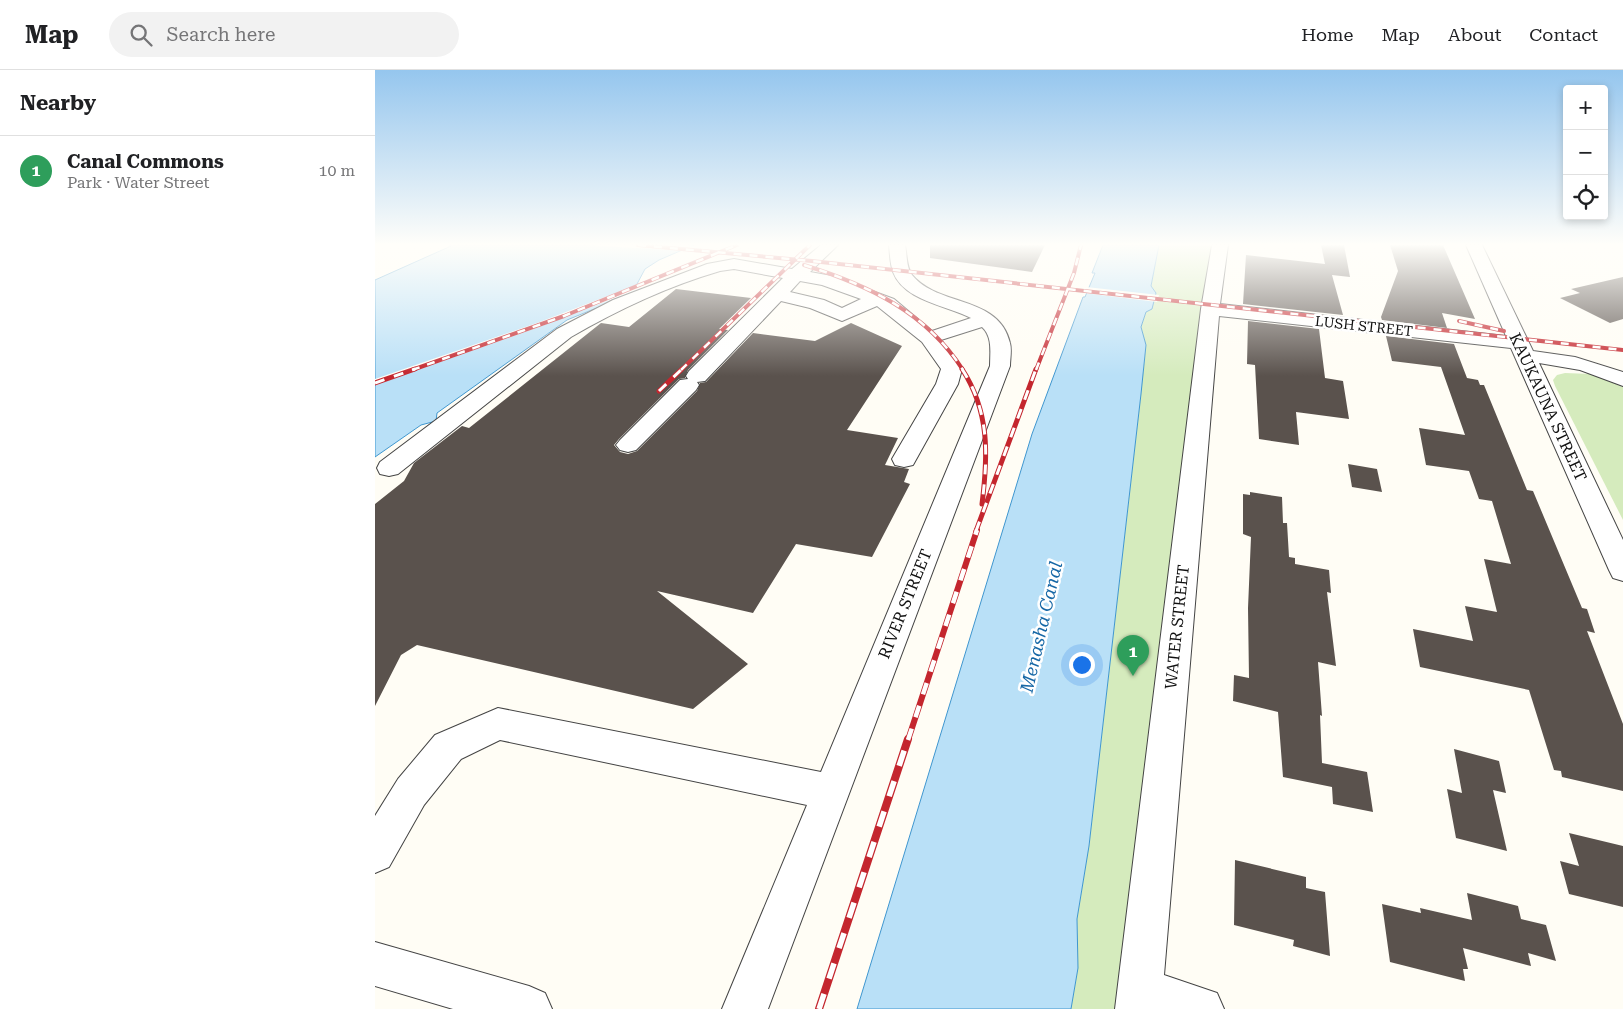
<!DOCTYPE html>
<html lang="en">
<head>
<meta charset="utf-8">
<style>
  :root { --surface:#fff; --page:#f2f2f2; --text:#202124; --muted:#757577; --line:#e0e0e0; --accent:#c4262e }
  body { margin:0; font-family:"Roboto Serif",serif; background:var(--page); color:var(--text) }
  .controls { position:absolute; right:15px; top:15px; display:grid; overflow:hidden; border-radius:5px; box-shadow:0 2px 8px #0003 }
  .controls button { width:45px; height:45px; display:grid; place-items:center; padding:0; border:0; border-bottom:1px solid var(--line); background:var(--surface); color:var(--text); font:25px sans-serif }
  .you { position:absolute; left:706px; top:594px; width:18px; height:18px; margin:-12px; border:4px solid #fff; border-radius:50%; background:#1a73e8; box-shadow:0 0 0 8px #1a73e833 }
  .badge { display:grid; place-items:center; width:32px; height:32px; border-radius:50%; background:var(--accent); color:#fff; font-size:16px; font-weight:700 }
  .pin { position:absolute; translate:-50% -41px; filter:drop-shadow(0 1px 2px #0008) }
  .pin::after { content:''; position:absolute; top:26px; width:18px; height:15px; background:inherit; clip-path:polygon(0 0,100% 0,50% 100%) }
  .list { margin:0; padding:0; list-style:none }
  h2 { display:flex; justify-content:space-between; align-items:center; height:65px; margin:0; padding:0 20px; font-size:21px }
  h2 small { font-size:16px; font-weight:400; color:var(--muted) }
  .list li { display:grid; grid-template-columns:32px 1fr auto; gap:15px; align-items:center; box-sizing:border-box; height:70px; padding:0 20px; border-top:1px solid var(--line) }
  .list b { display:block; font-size:19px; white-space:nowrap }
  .list p { margin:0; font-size:16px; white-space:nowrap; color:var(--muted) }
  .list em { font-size:16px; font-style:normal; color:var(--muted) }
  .icon { flex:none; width:28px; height:28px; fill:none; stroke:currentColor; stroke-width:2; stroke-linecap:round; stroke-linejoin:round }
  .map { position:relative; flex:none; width:1248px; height:939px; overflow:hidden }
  header { display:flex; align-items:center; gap:30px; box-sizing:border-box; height:70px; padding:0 25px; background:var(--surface); border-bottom:1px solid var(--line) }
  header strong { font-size:24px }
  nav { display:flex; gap:28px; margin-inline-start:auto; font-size:18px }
  .search { width:350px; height:45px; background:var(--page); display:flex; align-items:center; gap:12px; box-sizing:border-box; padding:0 18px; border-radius:28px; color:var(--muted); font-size:19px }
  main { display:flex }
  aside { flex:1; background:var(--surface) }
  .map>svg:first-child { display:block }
  .green { fill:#d5ebbd }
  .water { fill:#b9e0f7; stroke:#3f96cf }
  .pier { fill:#fffdf5 }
  .building { fill:#5a524d }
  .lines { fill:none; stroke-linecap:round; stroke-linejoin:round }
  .minor-casing { stroke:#444; stroke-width:2 }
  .minor { fill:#fff; fill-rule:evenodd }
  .rail-far3-casing { stroke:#c4262e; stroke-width:4 }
  .rail-far2-casing { stroke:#c4262e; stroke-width:5 }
  .rail-far1-casing { stroke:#c4262e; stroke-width:6 }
  .rail-casing { stroke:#c4262e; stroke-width:8 }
  .rail-far3 { stroke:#fff; stroke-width:2.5; stroke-dasharray:8; stroke-linecap:butt }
  .rail-far2 { stroke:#fff; stroke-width:3; stroke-dasharray:10; stroke-linecap:butt }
  .rail-far1 { stroke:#fff; stroke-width:4.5; stroke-dasharray:12; stroke-linecap:butt }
  .rail { stroke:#fff; stroke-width:5.5; stroke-dasharray:16; stroke-linecap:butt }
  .labels { text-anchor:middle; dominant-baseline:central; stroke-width:5; stroke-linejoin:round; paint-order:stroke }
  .far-street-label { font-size:14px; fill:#111; stroke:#fff }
  .street-label { font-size:16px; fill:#111; stroke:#fff }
  .water-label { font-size:18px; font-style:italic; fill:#1768a6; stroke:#fff }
</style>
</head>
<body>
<header>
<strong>Map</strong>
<div class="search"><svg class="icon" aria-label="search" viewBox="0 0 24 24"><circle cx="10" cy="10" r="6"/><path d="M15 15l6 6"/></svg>Search here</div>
<nav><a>Home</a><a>Map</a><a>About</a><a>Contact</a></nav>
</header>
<main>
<aside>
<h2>Nearby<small></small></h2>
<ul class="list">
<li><span class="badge" style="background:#2e9e5b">1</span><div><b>Canal Commons</b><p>Park · Water Street</p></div><em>10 m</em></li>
</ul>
</aside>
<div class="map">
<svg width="1248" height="939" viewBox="0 0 1248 939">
  <rect width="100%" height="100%" fill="#fffdf5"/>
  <g class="green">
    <polygon points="784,175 837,175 744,939 696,939 703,898 702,849 714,776 766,324 771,275 766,257 771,242 777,239 781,223 776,216"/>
    <polygon points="1190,303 1216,304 1248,317 1248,450 1180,316 1178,310 1182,305"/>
  </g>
  <g class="water">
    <polygon points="74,175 319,175 284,190 270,199 262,214 268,219 192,250 62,343 61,351 46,355 0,387 0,210 76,176"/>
    <polygon points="728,175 784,175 776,216 781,223 777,239 771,242 766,257 771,275 766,324 714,776 702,849 703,898 696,939 482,939 657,364 708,227 710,227 720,203 717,203"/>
  </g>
  <g class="pier">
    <polygon points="211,175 311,175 321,176 311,181"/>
    <polygon points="264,214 269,217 164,257 0,315 0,309 162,253"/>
    <polygon points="711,217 784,225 782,232 709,223"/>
  </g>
  <g class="building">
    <polygon points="555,175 670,175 657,202 555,188"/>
    <polygon points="946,175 969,175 975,207 957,205 968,245 868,234 871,185 950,194"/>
    <polygon points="1015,175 1068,175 1100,249 1067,243 1072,258 1007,250 1006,247 1023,201"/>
    <polygon points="1248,207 1248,249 1235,253 1185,228 1205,223 1196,219"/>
    <polygon points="301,219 376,228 344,259 353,260 313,300 310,308 304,309 244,369 239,375 245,382 253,384 262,381 322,321 325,313 331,312 378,263 440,271 476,253 527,276 472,360 523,368 510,395 534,399 529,412 535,414 497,487 421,474 378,543 282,521 373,594 318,639 42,575 26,585 0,636 0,434 29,411 39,393 87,356 94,358 226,253 254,257"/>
    <polygon points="873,251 944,259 950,308 968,311 974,349 921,342 924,375 884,369 880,295 872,294"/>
    <polygon points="1011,266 1079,274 1092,308 1103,310 1105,315 1109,315 1152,420 1158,421 1207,538 1212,539 1220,563 1212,561 1248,654 1248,721 1187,707 1186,701 1179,700 1154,620 1045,597 1038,559 1098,571 1090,536 1122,542 1109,489 1136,494 1117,431 1104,429 1094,401 1051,395 1044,358 1090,365 1066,297 1017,291"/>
    <polygon points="973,394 1002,399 1007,422 977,417"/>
    <polygon points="875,422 907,427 908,453 912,453 914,487 920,488 920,494 954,500 956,523 952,522 961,596 943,592 947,646 945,645 947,693 992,702 998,742 958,734 957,717 908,707 903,642 858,631 859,605 874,608 873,538 876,467 868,464 868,424 875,425"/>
    <polygon points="1079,679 1124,691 1131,723 1118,720 1132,781 1081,768 1072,719 1087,723"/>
    <polygon points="1194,763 1248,776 1248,837 1194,824 1185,791 1204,796"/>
    <polygon points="860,790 931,807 931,818 950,822 955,886 918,876 919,870 859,855"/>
    <polygon points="1092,823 1143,836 1146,849 1171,855 1181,891 1153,883 1156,896 1088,878 1093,899 1088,899 1090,911 1015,892 1007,834 1046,843 1045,838 1097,850"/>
  </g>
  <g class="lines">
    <g class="minor-casing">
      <g id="minor">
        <path d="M 446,175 L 463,175 L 435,202 L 457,206 L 519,229 L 557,261 L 596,248 C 571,235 529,231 518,202 C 515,193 515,184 514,175 L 530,175 C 532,184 531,197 537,205 C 563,237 624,225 635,273 C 637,280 635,289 635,296 L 393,939 L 347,939 L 432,735 L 125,670 L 86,689 L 49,735 L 14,797 L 0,803 L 0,746 L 23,709 L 60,665 L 123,638 L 446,702 L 615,296 C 615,283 618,267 607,257 L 566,270 L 587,299 L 583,314 L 538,395 L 529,397 L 520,395 L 517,389 L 561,314 L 566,299 L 547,272 L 502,236 L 467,251 L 435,238 L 406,231 L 330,311 L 322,312 L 324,315 L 321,320 L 261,380 L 253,382 L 245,380 L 241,375 L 245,370 L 305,310 L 313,309 L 311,306 L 314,301 L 408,208 L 359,199 L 345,201 C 294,216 242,240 196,267 L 23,404 L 14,406 L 5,404 L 2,398 L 5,392 L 182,259 L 238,230 L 332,194 L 359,189 L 417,199 ZM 425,211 L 447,215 L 486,229 L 467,238 L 449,230 L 415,222 Z"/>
        <polygon points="837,175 853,175 845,234 1131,266 1091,175 1107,175 1158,281 1200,287 1248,302 1248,316 1205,300 1164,293 1248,470 1248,511 1238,508 1234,500 1136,278 844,246 789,905 842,923 849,939 740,939 826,239"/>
        <polygon points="0,872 154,916 170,923 177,939 78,939 0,916"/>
      </g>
    </g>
    <use href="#minor" class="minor"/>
    <g class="rail-far3-casing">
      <g id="rail-far3">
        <polyline points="263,175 437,191 1248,280"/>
        <path d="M 429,195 C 493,215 551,242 588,300"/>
        <polyline points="1084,251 1129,261"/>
        <polyline points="37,300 189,246 362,175"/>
        <polyline points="306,300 435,175"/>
        <polyline points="661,300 699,203 706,175"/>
      </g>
    </g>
    <g class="rail-far2-casing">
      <g id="rail-far2">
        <path d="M 587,299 C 615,342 613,386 607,434"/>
        <polyline points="0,313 40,299"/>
        <polyline points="284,321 307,299"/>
        <polyline points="601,461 661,299"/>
      </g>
    </g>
    <g class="rail-far1-casing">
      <polyline id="rail-far1" points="533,670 602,460"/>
    </g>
    <g class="rail-casing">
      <polyline id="rail" points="444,939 533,669"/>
    </g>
    <use href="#rail-far3" class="rail-far3"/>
    <use href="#rail-far2" class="rail-far2"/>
    <use href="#rail-far1" class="rail-far1"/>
    <use href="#rail" class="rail"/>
  </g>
  <linearGradient id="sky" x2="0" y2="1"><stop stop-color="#95c6ee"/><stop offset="0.57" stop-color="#fffefa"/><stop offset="1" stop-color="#fffefa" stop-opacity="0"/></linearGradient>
  <rect width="1248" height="306" fill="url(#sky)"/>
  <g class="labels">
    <g class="far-street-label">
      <text transform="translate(989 256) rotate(6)">LUSH STREET</text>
    </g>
    <g class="street-label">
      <text transform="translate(1173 337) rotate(65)">KAUKAUNA STREET</text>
      <text transform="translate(530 534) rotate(-68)">RIVER STREET</text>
      <text transform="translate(802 557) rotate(-84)">WATER STREET</text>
    </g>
    <g class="water-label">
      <text transform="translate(666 557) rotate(-77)">Menasha Canal</text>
    </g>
  </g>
</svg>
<div class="controls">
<button>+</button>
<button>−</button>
<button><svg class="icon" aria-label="locate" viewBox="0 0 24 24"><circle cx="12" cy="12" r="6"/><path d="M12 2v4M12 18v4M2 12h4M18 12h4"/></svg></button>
</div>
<div class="you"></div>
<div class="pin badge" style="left:758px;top:606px;background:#2e9e5b">1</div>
</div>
</main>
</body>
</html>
